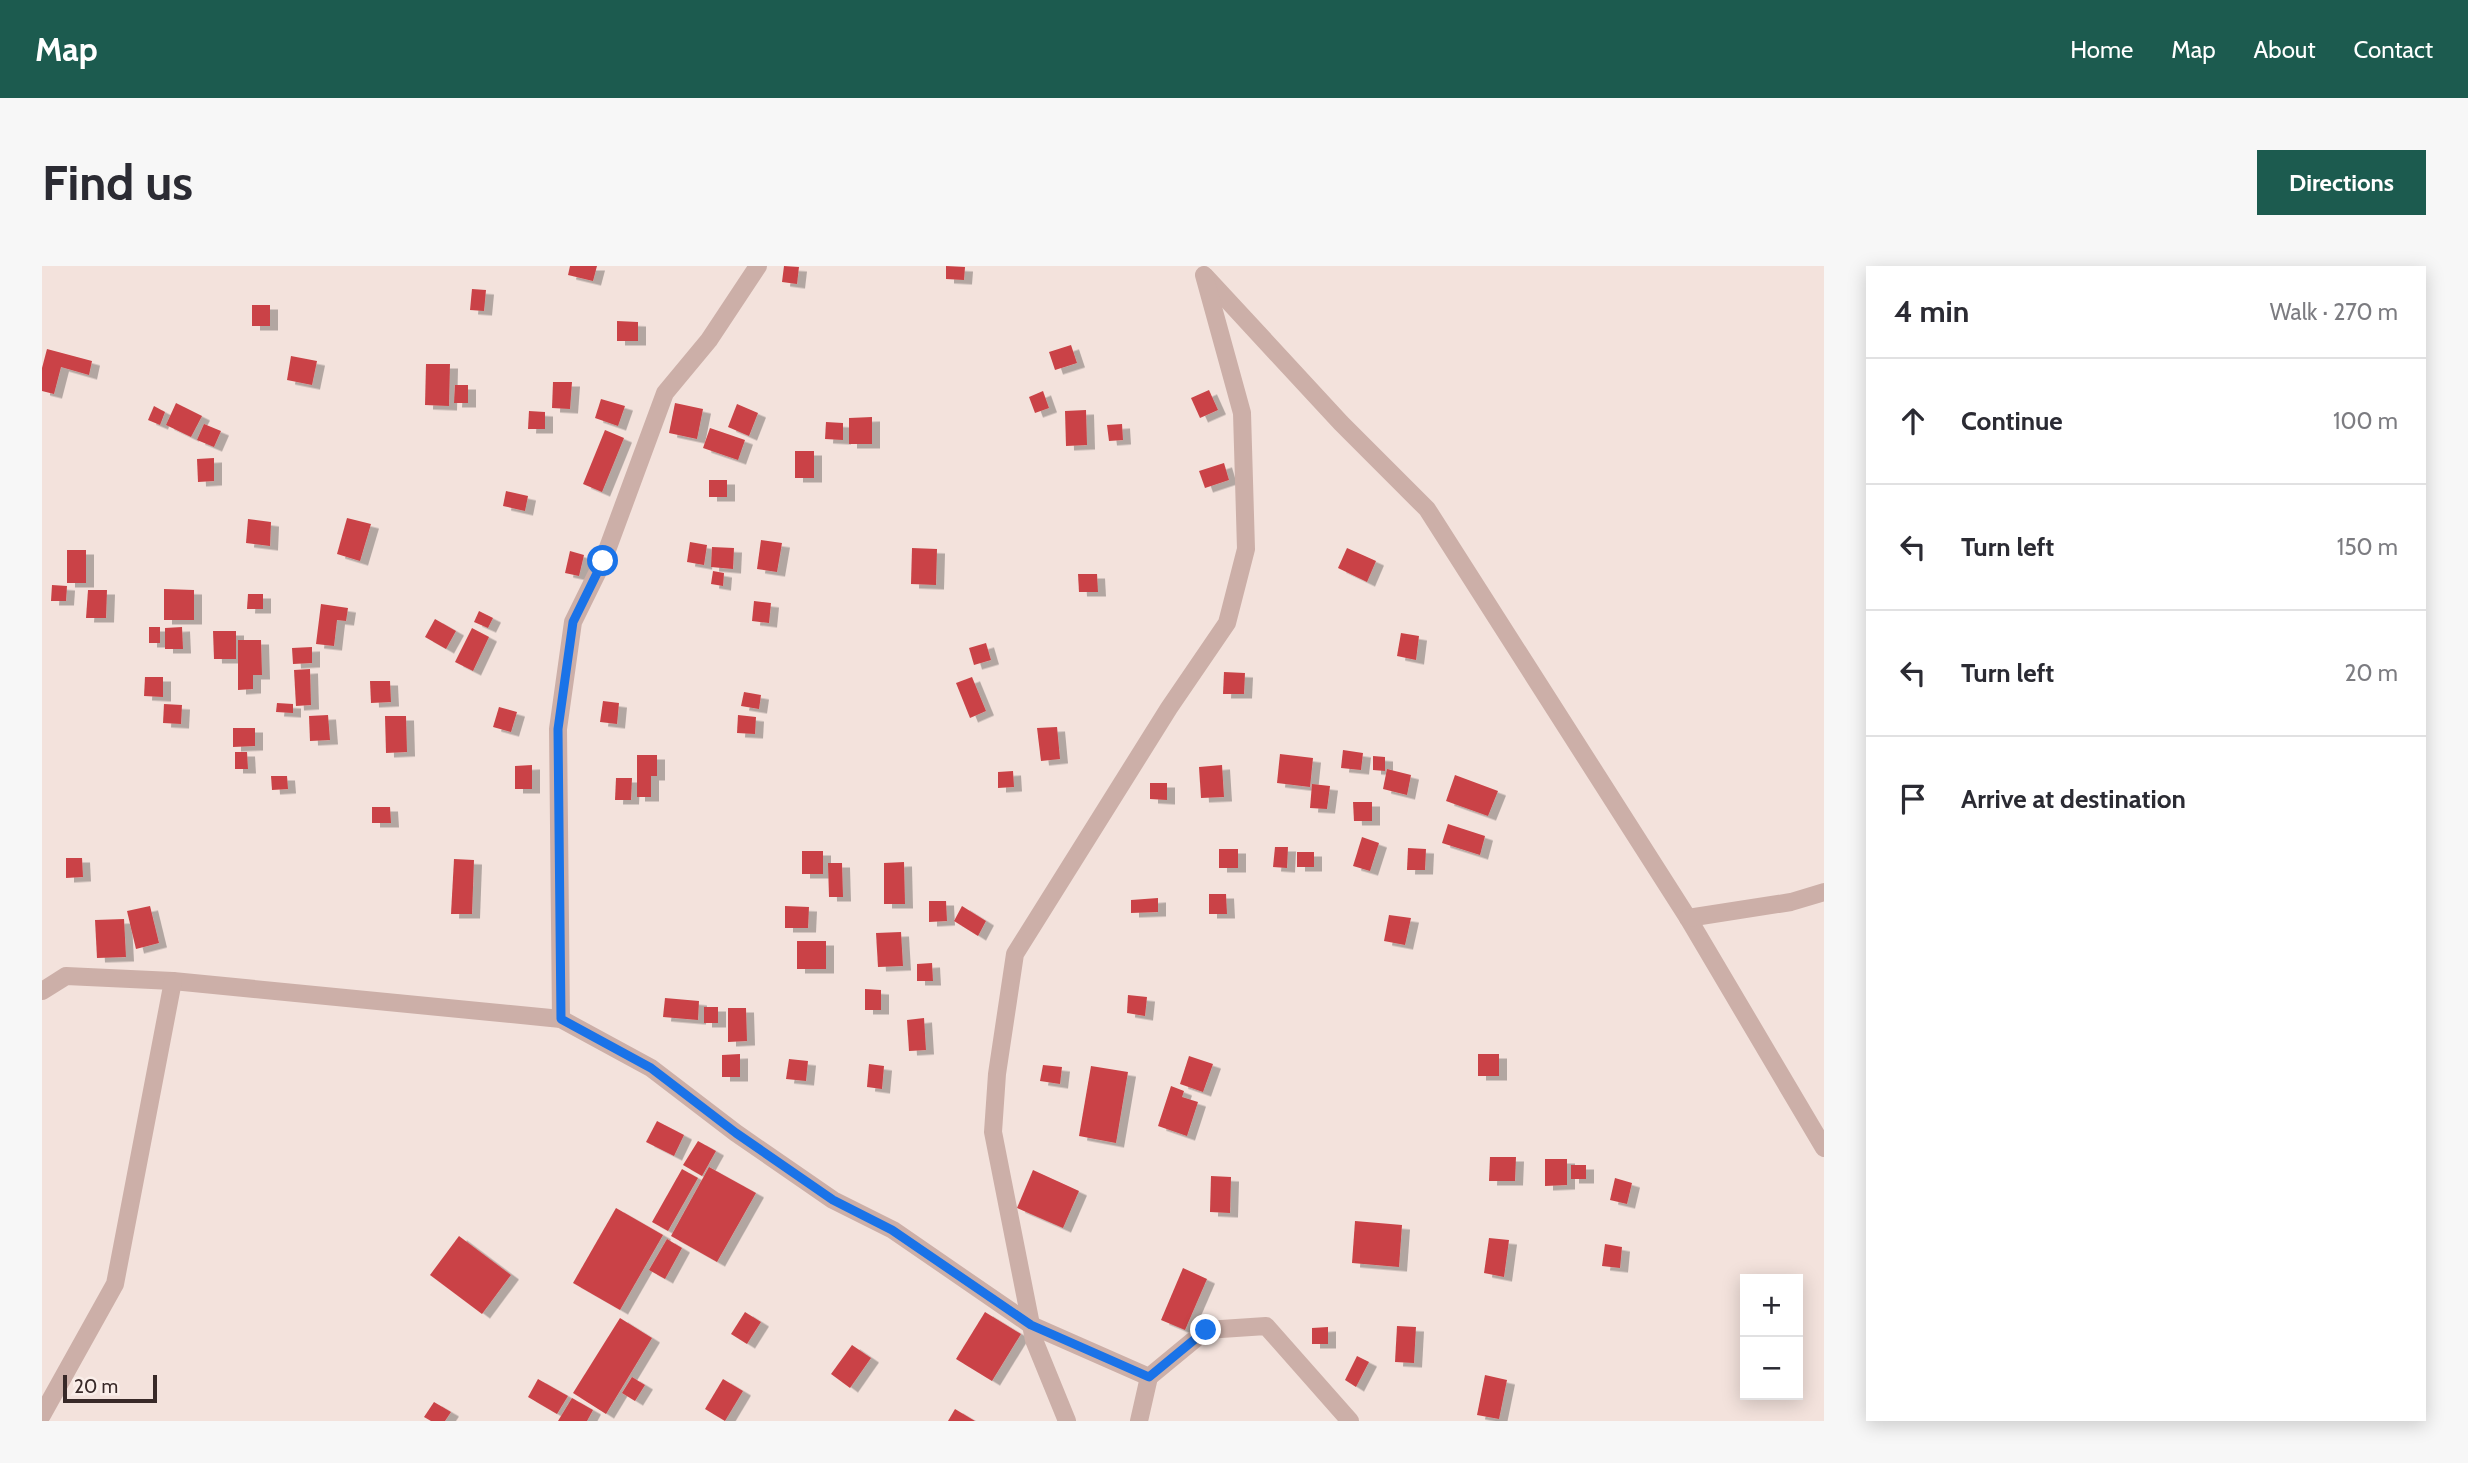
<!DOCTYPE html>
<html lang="en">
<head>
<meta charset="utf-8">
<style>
  :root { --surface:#fff; --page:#f7f7f7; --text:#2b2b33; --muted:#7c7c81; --line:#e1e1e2; --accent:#1c5b4f }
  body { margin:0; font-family:Cabin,sans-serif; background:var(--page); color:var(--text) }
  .controls { position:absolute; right:21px; bottom:21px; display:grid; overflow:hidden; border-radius:0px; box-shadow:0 4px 18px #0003 }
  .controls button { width:63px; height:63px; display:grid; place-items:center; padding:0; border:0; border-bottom:2px solid var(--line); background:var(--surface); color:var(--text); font:35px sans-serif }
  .scale { position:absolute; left:21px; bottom:18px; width:94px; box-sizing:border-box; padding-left:7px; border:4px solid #382928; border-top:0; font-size:19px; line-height:24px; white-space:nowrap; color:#382928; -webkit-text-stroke:5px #faeee9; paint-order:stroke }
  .stop { position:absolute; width:21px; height:21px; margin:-16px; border:5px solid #1a73e8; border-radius:50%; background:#fff }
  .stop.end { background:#1a73e8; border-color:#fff; box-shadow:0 2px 7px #0008 }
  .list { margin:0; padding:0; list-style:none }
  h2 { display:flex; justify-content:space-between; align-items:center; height:91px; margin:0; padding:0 28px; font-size:30px }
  h2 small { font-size:23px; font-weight:400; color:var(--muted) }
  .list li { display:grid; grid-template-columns:46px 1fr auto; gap:21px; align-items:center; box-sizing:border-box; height:126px; padding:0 28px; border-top:2px solid var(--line) }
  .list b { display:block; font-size:26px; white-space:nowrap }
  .list em { font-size:23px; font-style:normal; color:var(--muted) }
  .icon { flex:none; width:38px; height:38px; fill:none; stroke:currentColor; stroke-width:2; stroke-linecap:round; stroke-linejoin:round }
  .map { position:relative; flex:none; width:1782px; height:1155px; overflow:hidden; border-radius:0px }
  header { display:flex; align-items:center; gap:42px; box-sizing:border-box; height:98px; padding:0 35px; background:var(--accent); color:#fff }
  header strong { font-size:33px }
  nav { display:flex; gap:38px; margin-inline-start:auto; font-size:24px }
  .intro { display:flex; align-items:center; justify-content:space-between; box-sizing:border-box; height:168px; padding:0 42px }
  h1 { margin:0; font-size:49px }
  .button { padding:18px 32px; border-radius:0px; background:var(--accent); color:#fff; font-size:24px; font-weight:700 }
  main { display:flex; gap:42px; padding:0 42px }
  aside { flex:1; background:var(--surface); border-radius:0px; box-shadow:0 4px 18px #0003 }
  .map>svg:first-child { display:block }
  .building { fill:#ca4346; filter:url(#shadow) }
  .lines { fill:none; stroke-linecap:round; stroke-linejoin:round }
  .minor { stroke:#ccafa8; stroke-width:18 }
  .route { stroke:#1a73e8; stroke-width:9 }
</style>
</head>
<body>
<header>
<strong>Map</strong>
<nav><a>Home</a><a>Map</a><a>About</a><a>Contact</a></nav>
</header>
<div class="intro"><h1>Find us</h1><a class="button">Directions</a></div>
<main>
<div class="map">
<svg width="1782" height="1155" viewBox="0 0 1782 1155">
  <defs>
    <filter id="shadow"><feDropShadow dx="8" dy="4.5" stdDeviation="0" flood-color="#0004"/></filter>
  </defs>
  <rect width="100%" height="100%" fill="#f3e2dc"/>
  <g class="building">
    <polygon points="528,0 555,0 551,15 526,9"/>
    <polygon points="742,0 757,1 755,18 740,16"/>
    <polygon points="904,0 923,1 922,14 904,13"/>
    <polygon points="430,23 444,24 442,45 428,44"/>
    <rect x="210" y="39" width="18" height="21"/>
    <polygon points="575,55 596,56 596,75 575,75"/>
    <polygon points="1029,79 1035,97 1013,104 1007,86"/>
    <polygon points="5,83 50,95 47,109 19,101 12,128 0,125 0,102"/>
    <polygon points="249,90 275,95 270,119 245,114"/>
    <polygon points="384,98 408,98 407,140 383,139"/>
    <polygon points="511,116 530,116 528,143 510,142"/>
    <polygon points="413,119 426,119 426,137 412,137"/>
    <polygon points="1167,124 1176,144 1158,152 1149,132"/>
    <polygon points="1001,125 1007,142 993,147 987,131"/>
    <polygon points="559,133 583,140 576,160 553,152"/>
    <polygon points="134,137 160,150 149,171 124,159"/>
    <polygon points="633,137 661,143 655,173 627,167"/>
    <polygon points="695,138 716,147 707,170 686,161"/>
    <polygon points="112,140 123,146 118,159 106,154"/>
    <polygon points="1044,144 1045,179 1024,180 1023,145"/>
    <polygon points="487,145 503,146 503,163 486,163"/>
    <polygon points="830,151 830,178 807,178 807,152"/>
    <polygon points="784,156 801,157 801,174 783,173"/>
    <polygon points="162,158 179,165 172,181 155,174"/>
    <polygon points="1080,158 1081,174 1067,175 1065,159"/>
    <polygon points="668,162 703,174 696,194 661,182"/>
    <polygon points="563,164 582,172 560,226 541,218"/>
    <rect x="753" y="185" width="19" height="27"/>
    <polygon points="172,192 172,215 156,216 155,193"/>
    <polygon points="1182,197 1187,214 1163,222 1157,205"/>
    <rect x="667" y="214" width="18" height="17"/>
    <polygon points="464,225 486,230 483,245 461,240"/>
    <polygon points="305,252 329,258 318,295 295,288"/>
    <polygon points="206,253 229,256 228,280 204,277"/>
    <polygon points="719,274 740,277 735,306 715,303"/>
    <polygon points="648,276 665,279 662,299 645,296"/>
    <polygon points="670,281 692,282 691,303 669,301"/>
    <polygon points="870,282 895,283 894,319 869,318"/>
    <polygon points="1305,282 1334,295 1325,316 1296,302"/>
    <rect x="25" y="284" width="19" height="33"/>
    <polygon points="528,285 542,289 537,310 523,307"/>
    <polygon points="671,305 682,307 681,320 669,318"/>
    <polygon points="1036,308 1055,308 1056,326 1037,326"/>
    <polygon points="10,319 25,320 24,335 9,335"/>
    <polygon points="122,323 152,324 152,354 122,354"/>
    <polygon points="46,324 65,324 64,352 44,352"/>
    <polygon points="206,328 221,328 221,343 205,343"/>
    <polygon points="712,335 729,337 727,357 710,355"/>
    <polygon points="279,338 306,342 304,355 295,354 292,380 274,378"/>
    <polygon points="437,345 451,352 446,362 432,356"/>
    <polygon points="393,353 414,365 404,383 383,371"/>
    <rect x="107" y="361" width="11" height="16"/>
    <polygon points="140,361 141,383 123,383 123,362"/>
    <polygon points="430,362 447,371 431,405 413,396"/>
    <polygon points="171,365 194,365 194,393 172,393"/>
    <polygon points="1359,367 1377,370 1374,394 1355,390"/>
    <polygon points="196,374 219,374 220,409 211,409 211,423 196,424"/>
    <polygon points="944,377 949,394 932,399 927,382"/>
    <polygon points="270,381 270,397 251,398 250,382"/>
    <polygon points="268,403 269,439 254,440 252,404"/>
    <polygon points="1182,406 1203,407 1202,428 1181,428"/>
    <polygon points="103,411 121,411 121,431 102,430"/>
    <polygon points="930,411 944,445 928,452 914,417"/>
    <polygon points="328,415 348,415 349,436 329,437"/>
    <polygon points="702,426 719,429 717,443 699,440"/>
    <polygon points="561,435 577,437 575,458 558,456"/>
    <polygon points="235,437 251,438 251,447 234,446"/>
    <polygon points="122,438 140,439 139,458 121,457"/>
    <polygon points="457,441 475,446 469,466 451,461"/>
    <polygon points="286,449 288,474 268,475 267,450"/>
    <polygon points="696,449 714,451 713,468 695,467"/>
    <polygon points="343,450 364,450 365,486 344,487"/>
    <polygon points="1015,461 1018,493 999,495 995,462"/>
    <polygon points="191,462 213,462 213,480 191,481"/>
    <polygon points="1301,484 1321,487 1319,504 1299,502"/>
    <polygon points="193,486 205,486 206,503 193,503"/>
    <polygon points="1238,488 1271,492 1268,521 1235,517"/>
    <polygon points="595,489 615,489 615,510 609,510 609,531 595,531"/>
    <polygon points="1331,490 1343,491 1343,505 1331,504"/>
    <polygon points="490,499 490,523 473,523 473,500"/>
    <polygon points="1180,499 1182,531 1159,532 1157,501"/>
    <polygon points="1345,503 1369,509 1365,529 1341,523"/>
    <polygon points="971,505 972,521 956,522 956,506"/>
    <polygon points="1413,509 1456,525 1446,550 1404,535"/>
    <polygon points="229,510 245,510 246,523 230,524"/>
    <polygon points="574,512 590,512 589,534 573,534"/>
    <polygon points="1108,517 1125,517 1125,534 1108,533"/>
    <polygon points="1270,518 1288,520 1285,543 1268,542"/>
    <polygon points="1311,536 1330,536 1330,555 1312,555"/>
    <polygon points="330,541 348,541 349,557 330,557"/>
    <polygon points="1406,558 1443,570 1438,589 1400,577"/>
    <polygon points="1320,571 1337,577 1328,605 1311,600"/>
    <polygon points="1233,581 1246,581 1245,602 1231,601"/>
    <polygon points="1366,582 1384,583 1383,604 1365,604"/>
    <rect x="1177" y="583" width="19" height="19"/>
    <rect x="760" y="585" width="21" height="23"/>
    <rect x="1255" y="586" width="17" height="15"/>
    <polygon points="24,592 40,592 41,611 24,612"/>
    <polygon points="412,593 432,594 430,648 409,648"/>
    <polygon points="862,596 863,638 842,638 842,597"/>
    <polygon points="786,597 800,597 801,631 787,631"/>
    <polygon points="1167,628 1184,628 1185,648 1167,648"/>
    <polygon points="1116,632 1116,646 1089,647 1089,634"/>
    <polygon points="887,635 904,635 905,655 887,656"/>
    <polygon points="108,640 117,677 94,683 85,645"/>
    <polygon points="743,640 767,641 766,662 743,662"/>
    <polygon points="920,640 944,655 936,670 912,655"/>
    <polygon points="1347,649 1369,652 1363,679 1342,675"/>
    <polygon points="82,653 84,691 55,692 53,654"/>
    <polygon points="859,666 861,700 836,701 834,667"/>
    <rect x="755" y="675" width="29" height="28"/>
    <polygon points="890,697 891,715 875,715 875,698"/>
    <polygon points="823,723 839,724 839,744 823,744"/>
    <polygon points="1086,729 1105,731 1103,750 1085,747"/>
    <polygon points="623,732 657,735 656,754 621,751"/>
    <rect x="662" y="741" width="14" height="16"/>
    <polygon points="686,742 704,742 705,775 686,776"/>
    <polygon points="882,752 884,784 867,785 865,754"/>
    <polygon points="698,788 698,811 680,811 680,789"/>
    <rect x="1436" y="788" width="21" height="22"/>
    <polygon points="1147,790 1171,798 1161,826 1138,818"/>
    <polygon points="747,793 766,795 764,815 744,813"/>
    <polygon points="827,798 842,800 840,823 825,821"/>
    <polygon points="1001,799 1020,801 1018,818 998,815"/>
    <polygon points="1049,800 1086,806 1074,877 1037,870"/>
    <polygon points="1129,820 1142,825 1140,831 1156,836 1145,870 1116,860"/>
    <polygon points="615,855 642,869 632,890 604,876"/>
    <polygon points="656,875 674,885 660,910 641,899"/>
    <polygon points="1448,891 1474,891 1473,915 1447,915"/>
    <polygon points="1503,893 1525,893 1525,919 1503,920"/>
    <rect x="1529" y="899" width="15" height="14"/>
    <polygon points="667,901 714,927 675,996 629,970"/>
    <polygon points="640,903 656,912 626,965 610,956"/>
    <polygon points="991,904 1037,925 1021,962 975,942"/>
    <polygon points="1169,910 1189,911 1188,947 1168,946"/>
    <polygon points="1573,912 1590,917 1585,938 1568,934"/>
    <polygon points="574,942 621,969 578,1044 531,1017"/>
    <polygon points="1313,955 1360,959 1357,1001 1310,997"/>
    <polygon points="417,970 469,1009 440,1048 388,1009"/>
    <polygon points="1447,972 1467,974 1462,1011 1442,1007"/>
    <polygon points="625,973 640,982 623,1013 607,1004"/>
    <polygon points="1563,978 1580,981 1578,1002 1560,1000"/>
    <polygon points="1141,1002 1165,1013 1143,1064 1119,1054"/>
    <polygon points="703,1046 719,1056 705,1078 689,1068"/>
    <polygon points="943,1046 979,1068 950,1115 914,1093"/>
    <polygon points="578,1052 610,1072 564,1148 531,1127"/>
    <polygon points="1355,1060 1374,1061 1372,1097 1353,1096"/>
    <polygon points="1286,1061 1286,1078 1270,1078 1270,1062"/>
    <polygon points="810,1079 829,1092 808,1122 789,1108"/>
    <polygon points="1315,1090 1327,1096 1314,1121 1303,1114"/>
    <polygon points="1443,1109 1465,1114 1457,1153 1435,1149"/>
    <polygon points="590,1111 603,1119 593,1135 580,1127"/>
    <polygon points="496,1113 526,1130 515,1148 486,1131"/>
    <polygon points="681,1113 701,1125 683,1155 663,1143"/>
    <polygon points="530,1132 551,1144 545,1155 516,1155"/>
    <polygon points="392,1136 409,1146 403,1155 389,1155 382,1151"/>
    <polygon points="913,1143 933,1155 906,1155"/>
  </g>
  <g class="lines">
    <g class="minor">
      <polyline points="1164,11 1299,157 1385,243 1646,652 1782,882"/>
      <polyline points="1646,652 1749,636 1782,626"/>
      <polyline points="0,725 24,710 131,715 519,753 609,802 694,867 791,934 851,964 989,1059 1107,1111 1164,1064 1224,1060 1308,1155"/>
      <polyline points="519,753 516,463 531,356 561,295 623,127 667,74 716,0"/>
      <polyline points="0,1149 73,1018 131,715"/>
      <polyline points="1025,1155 992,1074 951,866 955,808 973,688 1127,442 1185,357 1204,283 1200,147 1162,9"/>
      <polyline points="1097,1155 1107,1111"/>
    </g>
  </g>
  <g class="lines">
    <polyline class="route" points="561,295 531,356 516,463 519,753 609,802 694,867 791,934 850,964 989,1059 1107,1111 1164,1064"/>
  </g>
</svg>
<div class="controls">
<button>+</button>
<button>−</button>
</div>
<div class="scale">20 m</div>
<div class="stop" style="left:561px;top:295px"></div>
<div class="stop end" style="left:1164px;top:1064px"></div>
</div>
<aside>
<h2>4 min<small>Walk · 270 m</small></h2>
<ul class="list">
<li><svg class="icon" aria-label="ahead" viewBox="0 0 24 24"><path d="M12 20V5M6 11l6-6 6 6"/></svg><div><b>Continue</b></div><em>100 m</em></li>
<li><svg class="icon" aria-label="left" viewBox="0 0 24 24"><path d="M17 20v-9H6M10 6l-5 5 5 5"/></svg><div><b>Turn left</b></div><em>150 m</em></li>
<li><svg class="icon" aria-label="left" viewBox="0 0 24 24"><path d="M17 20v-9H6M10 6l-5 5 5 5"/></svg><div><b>Turn left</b></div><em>20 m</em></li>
<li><svg class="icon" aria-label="arrive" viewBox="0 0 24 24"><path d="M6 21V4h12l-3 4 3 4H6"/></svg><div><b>Arrive at destination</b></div></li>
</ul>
</aside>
</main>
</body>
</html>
